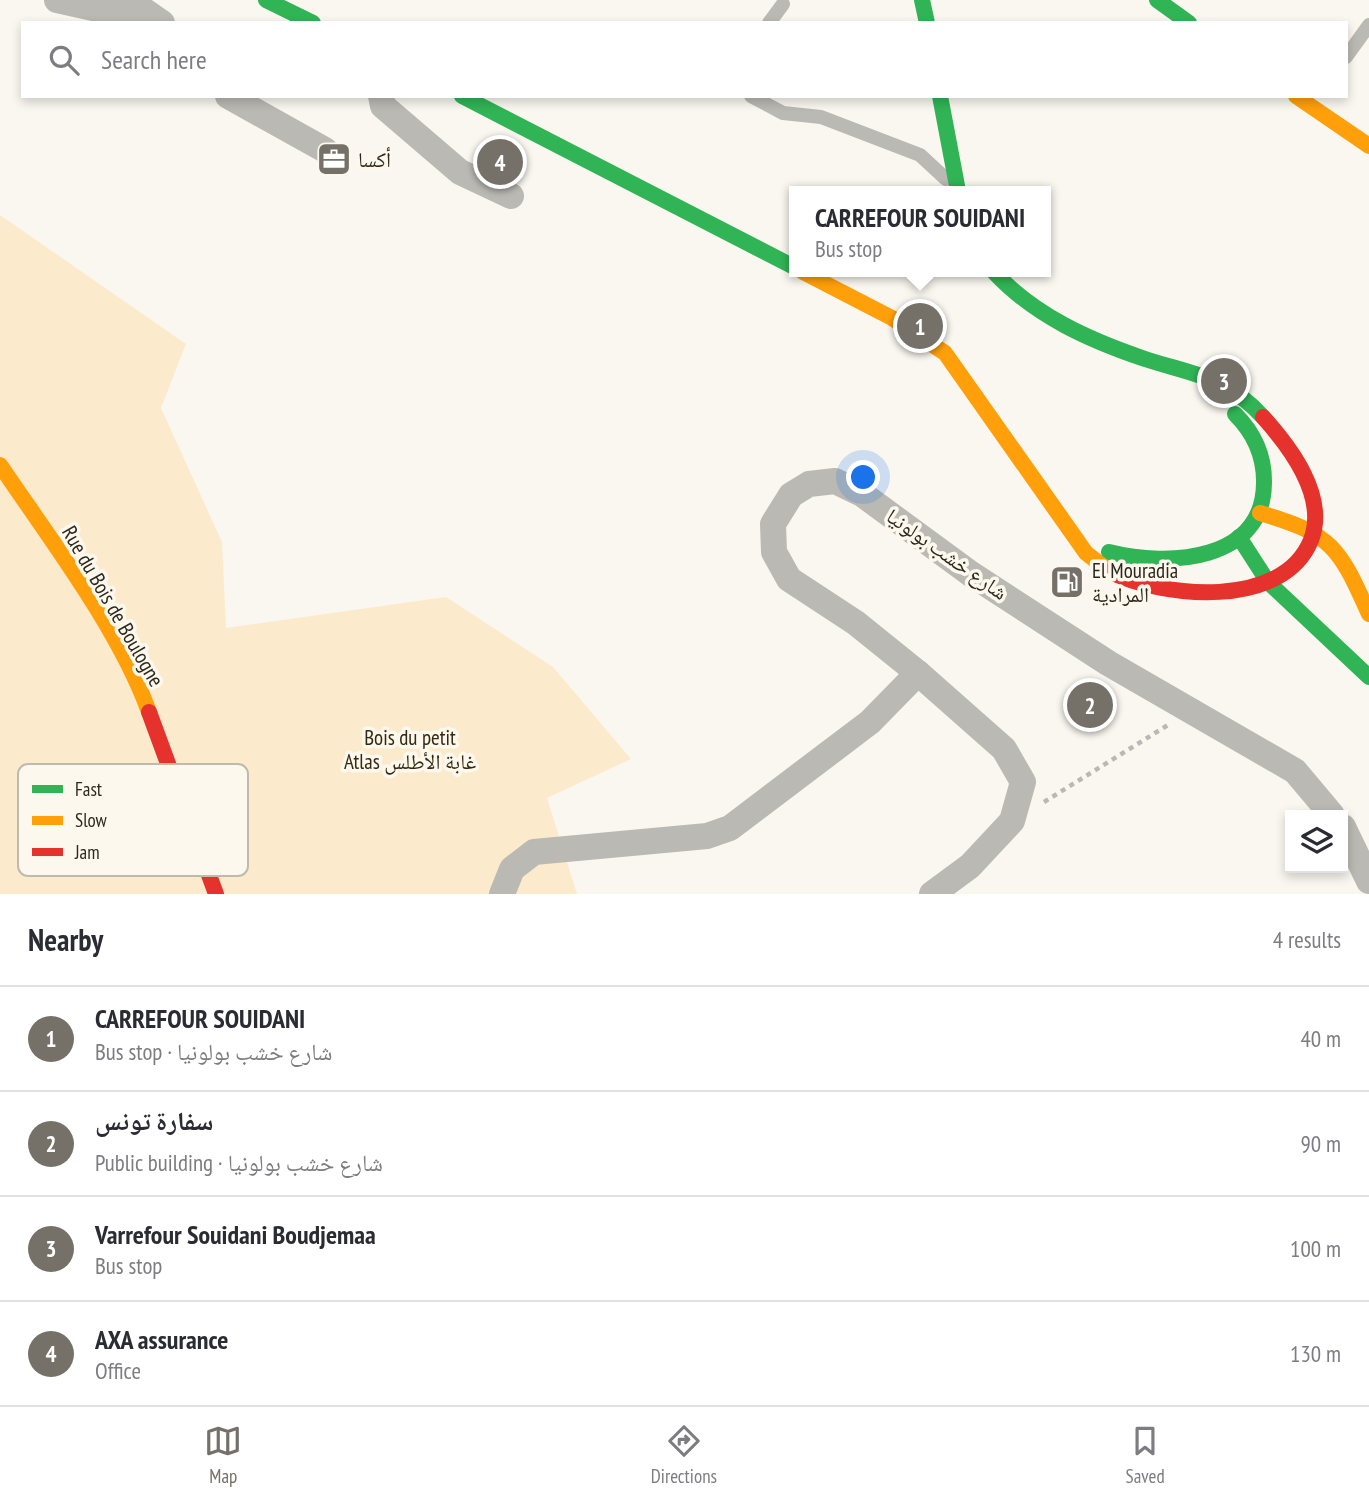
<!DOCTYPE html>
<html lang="en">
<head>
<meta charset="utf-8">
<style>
  :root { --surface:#fff; --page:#f2f2f3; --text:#2b2b33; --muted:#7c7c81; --line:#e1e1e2; --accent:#757068 }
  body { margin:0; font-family:"PT Sans Narrow","Noto Naskh Arabic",sans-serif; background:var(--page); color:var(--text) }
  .controls { position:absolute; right:21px; bottom:21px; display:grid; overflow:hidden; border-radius:0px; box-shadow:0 4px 10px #0003 }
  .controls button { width:63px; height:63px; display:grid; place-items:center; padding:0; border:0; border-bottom:2px solid var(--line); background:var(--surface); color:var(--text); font:35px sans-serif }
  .you { position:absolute; left:864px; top:478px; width:24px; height:24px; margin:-18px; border:5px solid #fff; border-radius:50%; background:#1a73e8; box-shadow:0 0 0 10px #1a73e833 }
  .badge { display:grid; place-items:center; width:46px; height:46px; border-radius:50%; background:var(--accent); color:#fff; font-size:23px; font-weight:700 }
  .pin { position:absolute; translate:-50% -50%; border:4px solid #fff; box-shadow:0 2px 7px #0006 }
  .popup { position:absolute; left:789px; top:186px; width:262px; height:91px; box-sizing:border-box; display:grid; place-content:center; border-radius:0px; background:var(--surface); filter:drop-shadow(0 2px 5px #0005); font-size:23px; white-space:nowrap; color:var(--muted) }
  .popup b { font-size:26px; color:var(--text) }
  .popup::after { content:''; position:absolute; left:50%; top:100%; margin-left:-14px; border:14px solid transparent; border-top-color:var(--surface) }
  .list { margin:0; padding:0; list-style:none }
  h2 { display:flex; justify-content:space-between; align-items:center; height:91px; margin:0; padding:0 28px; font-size:30px }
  h2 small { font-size:23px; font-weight:400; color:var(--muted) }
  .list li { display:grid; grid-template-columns:46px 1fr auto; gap:21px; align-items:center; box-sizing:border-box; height:105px; padding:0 28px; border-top:2px solid var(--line) }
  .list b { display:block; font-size:26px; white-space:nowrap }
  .list p { margin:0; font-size:23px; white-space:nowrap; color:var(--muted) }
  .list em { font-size:23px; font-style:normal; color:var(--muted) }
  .icon { flex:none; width:38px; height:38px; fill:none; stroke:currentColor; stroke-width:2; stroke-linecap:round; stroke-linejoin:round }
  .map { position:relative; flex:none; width:1369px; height:894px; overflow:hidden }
  .search { position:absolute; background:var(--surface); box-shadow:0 4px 10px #0003; left:21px; right:21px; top:21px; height:77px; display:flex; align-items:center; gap:18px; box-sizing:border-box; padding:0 24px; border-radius:0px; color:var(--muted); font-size:26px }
  .sheet { height:511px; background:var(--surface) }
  nav { display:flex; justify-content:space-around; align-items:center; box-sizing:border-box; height:98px; border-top:2px solid var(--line); background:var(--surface); font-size:19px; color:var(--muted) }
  nav a { display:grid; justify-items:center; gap:4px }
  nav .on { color:var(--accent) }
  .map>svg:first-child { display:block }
  .green { fill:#fbebcc }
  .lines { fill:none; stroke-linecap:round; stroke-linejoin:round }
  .path { stroke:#b9b8b4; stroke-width:4.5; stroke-dasharray:5 5; stroke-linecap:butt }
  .lane { stroke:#bbb9b4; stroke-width:14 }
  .street { stroke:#bbb9b4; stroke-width:26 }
  .fast { stroke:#30b455; stroke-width:16 }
  .slow { stroke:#ff9f0a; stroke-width:16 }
  .jam { stroke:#e5322d; stroke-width:16 }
  .labels { text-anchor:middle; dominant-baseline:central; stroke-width:7; stroke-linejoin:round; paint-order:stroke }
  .poi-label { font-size:21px; fill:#2d281e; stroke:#fdf8ed; text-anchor:start }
  .street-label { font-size:21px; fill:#2d281e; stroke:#fdf8ed }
  .park-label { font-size:21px; fill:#34280f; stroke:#fdf8ed }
  .key { fill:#fdf8ed; stroke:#bfbaaf; stroke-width:2 }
  .key-label { font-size:19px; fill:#2d281e }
</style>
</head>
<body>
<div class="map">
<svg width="1369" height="894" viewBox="0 0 1369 894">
  <rect width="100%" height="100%" fill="#faf7f0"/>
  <polygon class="green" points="0,215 186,344 161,408 222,542 226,628 446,597 553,667 631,759 547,798 577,894 0,894"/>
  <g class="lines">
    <polyline class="path" points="1044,802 1168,725"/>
    <g class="lane">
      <polyline points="769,23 783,4"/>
      <polyline points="1346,57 1369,25"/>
      <polyline points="751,96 783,113 821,117 920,155 946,179"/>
    </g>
    <g class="street">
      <polyline points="57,0 129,16 124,0"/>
      <polyline points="129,16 139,7 162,23"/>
      <polyline points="228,96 325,150"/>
      <polyline points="381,96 383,106 460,172 511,196"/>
      <polyline points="1343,827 1369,881"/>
      <polyline points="502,894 512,869 534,852 707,836 730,828 870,722 918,673"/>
      <polyline points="932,894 970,866 1012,821 1023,782 1004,749 918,673 856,623 789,579 774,552 773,524 791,495 809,484 835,481 862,494 971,574 1108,663 1295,771 1332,815"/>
    </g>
    <g class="fast">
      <polyline points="266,0 313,23"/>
      <polyline points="922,0 927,23"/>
      <polyline points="1157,0 1189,23"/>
      <polyline points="462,96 794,267"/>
      <polyline points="940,96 958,191"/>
      <path d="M 994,272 C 1035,316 1089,340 1145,359 C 1194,375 1226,376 1263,417"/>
      <polyline points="1239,537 1268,582 1369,677"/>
      <path d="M 1109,552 C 1168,567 1265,562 1264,481 C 1264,454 1254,433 1235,414"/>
    </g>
    <g class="slow">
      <polyline points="1296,96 1369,146"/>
      <polyline points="803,272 892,318 945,353 1086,553 1109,571"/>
      <path d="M 0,465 C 50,539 119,629 149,712"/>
      <path d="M 1260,513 C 1332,534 1339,547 1369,614"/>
    </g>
    <g class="jam">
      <path d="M 1109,571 C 1162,598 1283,610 1311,540 C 1328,496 1290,447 1263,417"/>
      <polyline points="149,712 216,894"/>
    </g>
  </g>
  <defs>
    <g id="office-square" transform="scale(1.75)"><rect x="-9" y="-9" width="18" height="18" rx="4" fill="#757068" stroke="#fdf8ed"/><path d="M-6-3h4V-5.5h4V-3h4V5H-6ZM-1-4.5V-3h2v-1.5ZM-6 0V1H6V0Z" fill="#fff"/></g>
    <g id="fuel-square" transform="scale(1.75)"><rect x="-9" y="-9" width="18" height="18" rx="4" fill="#757068" stroke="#fdf8ed"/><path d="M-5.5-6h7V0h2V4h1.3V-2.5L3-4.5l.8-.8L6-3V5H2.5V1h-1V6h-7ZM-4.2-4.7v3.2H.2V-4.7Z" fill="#fff"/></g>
  </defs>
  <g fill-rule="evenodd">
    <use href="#office-square" x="334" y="159"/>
    <use href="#fuel-square" x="1067" y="582"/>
  </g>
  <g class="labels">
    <g class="poi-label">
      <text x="358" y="159">أكسا</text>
      <text x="1092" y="570">El Mouradia<tspan x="1092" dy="24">المرادية</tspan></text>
    </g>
    <g class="street-label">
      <text transform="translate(947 554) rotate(35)">شارع خشب بولونيا</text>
      <text transform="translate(113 606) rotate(60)">Rue du Bois de Boulogne</text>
    </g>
    <g class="park-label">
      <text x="410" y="737">Bois du petit<tspan x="410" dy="24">Atlas غابة الأطلس</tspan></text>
    </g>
  </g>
  <rect x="18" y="764" width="230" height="112" rx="10" class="key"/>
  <rect x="32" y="785" width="31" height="8" fill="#30b455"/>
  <rect x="32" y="816" width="31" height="9" fill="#ff9f0a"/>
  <rect x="32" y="848" width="31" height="8" fill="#e5322d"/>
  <g class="key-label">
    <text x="75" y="796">Fast</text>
    <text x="75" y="827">Slow</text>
    <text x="75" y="859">Jam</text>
  </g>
</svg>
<div class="controls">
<button><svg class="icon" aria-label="layers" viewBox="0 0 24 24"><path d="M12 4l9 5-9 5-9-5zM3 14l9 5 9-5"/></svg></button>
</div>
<div class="you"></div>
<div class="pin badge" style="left:920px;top:326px">1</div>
<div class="popup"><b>CARREFOUR SOUIDANI</b>Bus stop</div>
<div class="pin badge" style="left:1090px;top:705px">2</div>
<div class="pin badge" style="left:1224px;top:381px">3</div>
<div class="pin badge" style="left:500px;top:162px">4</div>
<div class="search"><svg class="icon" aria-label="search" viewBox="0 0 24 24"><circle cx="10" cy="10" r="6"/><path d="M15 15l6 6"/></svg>Search here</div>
</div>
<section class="sheet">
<h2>Nearby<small>4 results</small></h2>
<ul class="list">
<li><span class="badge">1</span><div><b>CARREFOUR SOUIDANI</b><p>Bus stop · شارع خشب بولونيا</p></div><em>40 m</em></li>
<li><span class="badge">2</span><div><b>سفارة تونس</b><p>Public building · شارع خشب بولونيا</p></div><em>90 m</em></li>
<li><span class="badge">3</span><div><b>Varrefour Souidani Boudjemaa</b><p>Bus stop</p></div><em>100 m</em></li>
<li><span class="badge">4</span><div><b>AXA assurance</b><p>Office</p></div><em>130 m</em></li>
</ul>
</section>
<nav>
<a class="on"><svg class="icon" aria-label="map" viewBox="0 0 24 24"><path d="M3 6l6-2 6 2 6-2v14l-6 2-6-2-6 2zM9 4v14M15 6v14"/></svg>Map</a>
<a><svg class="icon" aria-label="directions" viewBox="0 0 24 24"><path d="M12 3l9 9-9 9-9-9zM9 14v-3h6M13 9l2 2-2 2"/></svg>Directions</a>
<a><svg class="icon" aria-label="saved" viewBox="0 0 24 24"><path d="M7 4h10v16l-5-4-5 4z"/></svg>Saved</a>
</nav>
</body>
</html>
